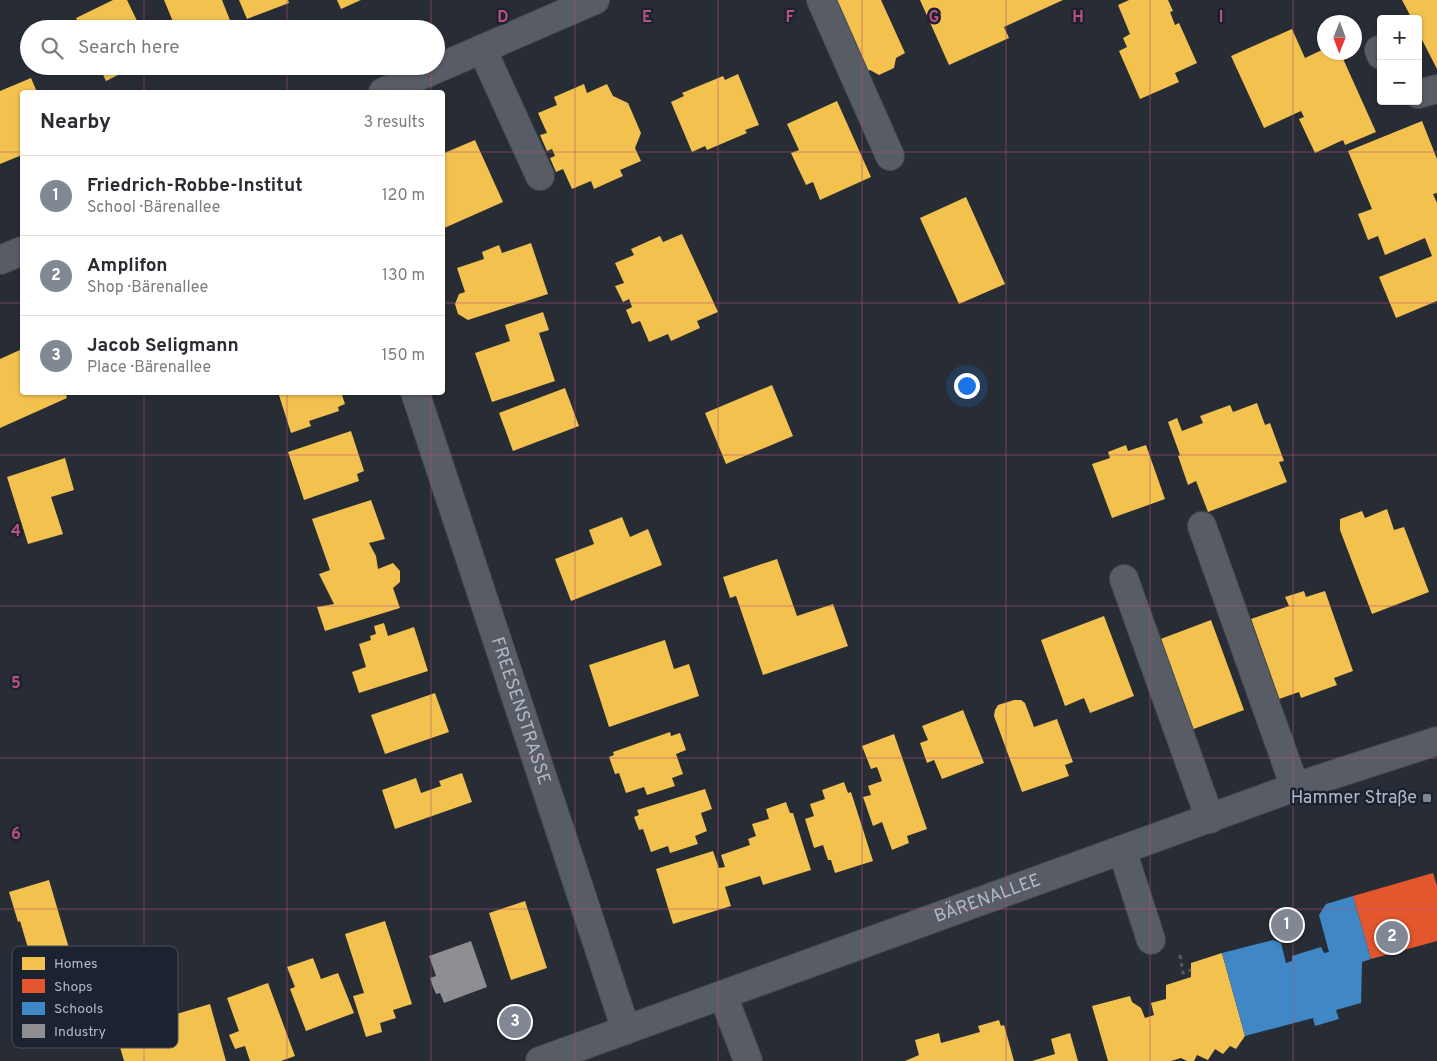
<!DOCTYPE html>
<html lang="en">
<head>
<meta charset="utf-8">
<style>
  :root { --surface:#fff; --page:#f2f2f3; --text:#2b2b33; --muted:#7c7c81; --line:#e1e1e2; --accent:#818894 }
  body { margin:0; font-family:Overpass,sans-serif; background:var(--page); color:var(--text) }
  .controls { position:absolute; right:15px; top:15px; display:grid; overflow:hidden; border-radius:5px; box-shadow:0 1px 4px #0004 }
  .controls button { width:45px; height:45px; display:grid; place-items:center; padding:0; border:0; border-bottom:1px solid var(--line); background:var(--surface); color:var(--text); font:25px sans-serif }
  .compass { position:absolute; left:1317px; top:15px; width:45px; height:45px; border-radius:50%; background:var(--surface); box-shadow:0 1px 4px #0004; rotate:181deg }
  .you { position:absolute; left:966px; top:385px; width:18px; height:18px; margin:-12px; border:4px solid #fff; border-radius:50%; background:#1a73e8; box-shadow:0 0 0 8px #1a73e833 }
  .badge { display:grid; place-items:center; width:32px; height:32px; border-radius:50%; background:var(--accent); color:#fff; font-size:16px; font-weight:700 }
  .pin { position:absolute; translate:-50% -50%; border:2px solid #fff; box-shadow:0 1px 5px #0006 }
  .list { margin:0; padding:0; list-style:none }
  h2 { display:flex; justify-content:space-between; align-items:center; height:65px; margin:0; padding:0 20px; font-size:21px }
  h2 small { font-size:16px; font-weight:400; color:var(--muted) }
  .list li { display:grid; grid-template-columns:32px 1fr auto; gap:15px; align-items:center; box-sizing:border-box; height:80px; padding:0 20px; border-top:1px solid var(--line) }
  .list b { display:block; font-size:19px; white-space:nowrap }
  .list p { margin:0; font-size:16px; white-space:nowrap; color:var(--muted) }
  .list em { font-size:16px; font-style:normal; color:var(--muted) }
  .icon { flex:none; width:28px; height:28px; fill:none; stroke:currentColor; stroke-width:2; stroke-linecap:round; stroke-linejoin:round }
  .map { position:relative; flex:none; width:1437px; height:1061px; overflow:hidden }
  .search { position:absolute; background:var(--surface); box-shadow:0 1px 4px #0004; left:20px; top:20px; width:425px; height:55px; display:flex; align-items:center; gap:12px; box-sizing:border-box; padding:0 18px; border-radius:28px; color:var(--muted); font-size:19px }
  .panel { position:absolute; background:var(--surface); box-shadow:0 1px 4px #0004; left:20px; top:90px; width:425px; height:305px; border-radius:5px }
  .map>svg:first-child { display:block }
  .homes { fill:#f2c14e }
  .shops { fill:#e4572e }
  .schools { fill:#3f88c5 }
  .industry { fill:#8d8d92 }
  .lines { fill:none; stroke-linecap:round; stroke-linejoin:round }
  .minor-casing { stroke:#44484e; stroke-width:30 }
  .path { stroke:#555b61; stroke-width:3; stroke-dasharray:4 4; stroke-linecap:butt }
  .minor { stroke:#585c64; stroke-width:28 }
  .grid { fill:none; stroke:#bc5081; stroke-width:1; stroke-opacity:0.55 }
  .poi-dot { fill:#818894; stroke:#1b2330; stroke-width:2 }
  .labels { text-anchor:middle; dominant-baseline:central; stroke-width:5; stroke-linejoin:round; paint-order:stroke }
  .street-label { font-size:18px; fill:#b1b9c7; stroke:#1b2330 }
  .poi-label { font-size:18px; fill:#b1b9c7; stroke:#1b2330; text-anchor:end }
  .key { fill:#1b2330; stroke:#48505d; stroke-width:1 }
  .key-label { font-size:14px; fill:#b1b9c7 }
  .grid-label { font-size:16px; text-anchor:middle; font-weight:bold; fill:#bc5081; stroke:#1b2330; stroke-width:5; stroke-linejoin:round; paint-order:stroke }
</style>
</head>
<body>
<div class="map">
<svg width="1437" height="1061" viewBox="0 0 1437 1061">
  <rect width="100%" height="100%" fill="#282d35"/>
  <g class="homes">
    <polygon points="113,0 127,0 141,29 81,29 76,18"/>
    <polygon points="164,0 222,0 233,28 176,29"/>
    <polygon points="239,0 288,0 289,3 247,19"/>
    <polygon points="337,0 361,0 341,9"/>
    <polygon points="826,0 881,0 905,53 896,58 894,68 879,75 870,70 860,74"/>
    <polygon points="920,0 1063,0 1004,27 1009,38 949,65"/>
    <polygon points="1129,0 1168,0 1173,11 1170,12 1175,25 1179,23 1197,63 1175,73 1179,82 1140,99 1119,51 1127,47 1123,38 1130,34 1118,5"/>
    <polygon points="1402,0 1437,0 1437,69 1418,32 1418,19 1412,19"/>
    <polygon points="1292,29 1305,58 1324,49 1324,52 1340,52 1376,132 1345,145 1343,140 1315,153 1299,119 1304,117 1301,111 1264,128 1231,56"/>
    <polygon points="99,66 136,66 106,81"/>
    <polygon points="738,74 759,125 745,130 747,133 707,150 705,146 692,152 671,102 684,96 682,93 723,76 725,80"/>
    <polygon points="31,78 37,92 22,92 22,155 0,164 0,91"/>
    <polygon points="584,84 587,93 607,84 613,96 628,103 641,133 635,148 641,161 620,170 623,176 594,189 591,181 572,189 563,169 556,172 550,158 555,156 552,149 547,151 540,135 547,133 538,113 557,105 554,97"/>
    <polygon points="837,101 871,177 820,200 813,182 806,185 791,153 799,150 787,124"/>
    <polygon points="1422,121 1437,159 1437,193 1433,194 1437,203 1437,301 1396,318 1379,277 1432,256 1425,238 1385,255 1378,236 1368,240 1358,214 1372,209 1348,151"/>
    <polygon points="475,140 503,202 442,229 442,154"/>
    <polygon points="966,197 1005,284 959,304 920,218"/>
    <polygon points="682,234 718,312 697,321 700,328 671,341 668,334 649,342 640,321 632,324 626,310 632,307 629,299 623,302 615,286 624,283 615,263 634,255 631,249 660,236 663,242"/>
    <polygon points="531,243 548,294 468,320 458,314 455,304 459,294 465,292 457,268 484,259 482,252 499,245 502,253"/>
    <polygon points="543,312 549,330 539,333 555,381 492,402 475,353 510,341 505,325"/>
    <polygon points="22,349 22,392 65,392 67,398 0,428 0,359"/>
    <polygon points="772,385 793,436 726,464 705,413"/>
    <polygon points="565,388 579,426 513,451 499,413"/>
    <polygon points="278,392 341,392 345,404 338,407 339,411 309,421 311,426 291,433"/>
    <polygon points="1257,403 1265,425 1270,423 1284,461 1279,462 1287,482 1208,512 1196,481 1188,485 1178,456 1180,455 1168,422 1177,418 1182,431 1203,423 1200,416 1230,405 1233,412"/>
    <polygon points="351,431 364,471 357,474 359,481 304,500 288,452"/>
    <polygon points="1126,445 1128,451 1146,445 1165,499 1112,518 1092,464 1110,458 1108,452"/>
    <polygon points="65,458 74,490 51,497 63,534 28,544 7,477"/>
    <polygon points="371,500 385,539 369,543 376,556 378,569 393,563 400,571 400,582 393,588 400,608 325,631 317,607 334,604 319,574 330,570 312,519"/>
    <polygon points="1387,509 1394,530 1404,527 1429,592 1372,614 1340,530 1340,519 1362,511 1365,518"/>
    <polygon points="622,517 630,537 648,529 662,565 571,601 555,559 594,544 589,530"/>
    <polygon points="777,559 797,616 833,604 848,646 763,675 736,596 730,598 723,577"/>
    <polygon points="1304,591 1306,597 1325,591 1353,671 1334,678 1337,685 1301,698 1299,692 1279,699 1251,619 1289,606 1285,597"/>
    <polygon points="1104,616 1134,696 1090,713 1084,698 1065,706 1041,640"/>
    <polygon points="1211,620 1244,710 1191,730 1158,640"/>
    <polygon points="384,623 388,636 414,627 428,671 359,693 352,672 366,667 359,644 371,640 370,636 376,634 374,626"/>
    <polygon points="665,640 674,669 689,664 699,696 609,727 589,665"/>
    <polygon points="435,693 449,732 385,754 371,715"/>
    <polygon points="1014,700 1021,700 1025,703 1034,727 1057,719 1073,762 1065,765 1069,776 1022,792 994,716 995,710 998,705"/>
    <polygon points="963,710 984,763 942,779 934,760 927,763 920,743 928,740 922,726"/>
    <polygon points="670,732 671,736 680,733 686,750 676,754 683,774 672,778 675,786 647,795 644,787 626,793 619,773 615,774 609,757 614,755 613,752"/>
    <polygon points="894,734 927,829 907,836 909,843 892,850 882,822 873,826 863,797 871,795 868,786 882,781 877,767 871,769 862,746"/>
    <polygon points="462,773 472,802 395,829 382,790 416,778 421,793 441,786 439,781"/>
    <polygon points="844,782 848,793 851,792 873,861 835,873 831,860 828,860 823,845 814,848 805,819 814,816 810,804 825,799 822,790"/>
    <polygon points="705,789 712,809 701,813 707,831 695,836 698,844 670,853 668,846 651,852 643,829 639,830 634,817 639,815 637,810"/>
    <polygon points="786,802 790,813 793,813 811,870 763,885 760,876 725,887 731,906 673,924 656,869 713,851 719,868 725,867 721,855 750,845 748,839 756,836 752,824 769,819 766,809"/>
    <polygon points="49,880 71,955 33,965 20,921 18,922 9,892"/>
    <polygon points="525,901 547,968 511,980 489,913"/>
    <polygon points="385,921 412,1004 393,1010 396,1018 380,1023 382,1032 366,1037 353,996 364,993 345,934"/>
    <polygon points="1222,953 1245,1036 1236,1049 1230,1046 1223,1054 1215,1049 1208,1060 1197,1055 1194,1061 1187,1061 1181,1058 1171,1061 1108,1061 1092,1006 1130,996 1132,1002 1141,1008 1145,1018 1154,1015 1151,1003 1166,999 1166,985 1191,977 1191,963"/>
    <polygon points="313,958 321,979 338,973 354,1013 306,1031 290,989 295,987 287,967"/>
    <polygon points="268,983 295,1056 281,1061 250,1061 245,1046 235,1049 229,1035 239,1031 227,998"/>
    <polygon points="210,1004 226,1061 124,1061 120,1047 168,1033 163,1018"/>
    <polygon points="999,1020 1001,1026 1004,1025 1014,1061 905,1061 919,1055 915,1040 939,1033 941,1043 980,1032 978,1026"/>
    <polygon points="1070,1033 1078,1061 1032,1061 1055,1054 1051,1039"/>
  </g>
  <polygon class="shops" points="1433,873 1437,886 1437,941 1371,959 1353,896"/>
  <polygon class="schools" points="1353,896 1371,959 1362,962 1361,1003 1336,1010 1339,1019 1315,1026 1313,1018 1245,1036 1222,953 1273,940 1281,943 1286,963 1292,961 1292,956 1321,947 1324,953 1329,952 1319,915 1326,904"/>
  <polygon class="industry" points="471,941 487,987 444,1003 440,993 436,994 433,987 430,978 436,976 429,956"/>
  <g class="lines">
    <g class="minor-casing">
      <g id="minor">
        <polyline points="821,0 890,156"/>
        <polyline points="482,49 540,176"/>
        <polyline points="1379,50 1381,55"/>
        <polyline points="383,92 595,0"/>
        <polyline points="1418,94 1437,89"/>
        <polyline points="0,260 22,251"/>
        <path id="s1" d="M 415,392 L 626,1030"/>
        <polyline points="1202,526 1295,787"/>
        <polyline points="1124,579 1210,819"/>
        <polyline points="1122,850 1151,940"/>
        <polyline points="723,995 748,1061"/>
        <path id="s2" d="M 540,1061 L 1295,787 L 1437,741"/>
      </g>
    </g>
    <polyline class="path" points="1180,955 1183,973 1191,970"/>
    <use href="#minor" class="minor"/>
  </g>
  <path class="grid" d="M 144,0 L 144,29M 287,0 L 287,29M 431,0 L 431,29M 575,0 L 575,1061M 718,0 L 718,1061M 862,0 L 862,1061M 1006,0 L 1006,1061M 1150,0 L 1150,1061M 1293,0 L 1293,1061M 144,66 L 144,92M 287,66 L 287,92M 431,66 L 431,92M 0,152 L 22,152M 442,152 L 1437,152M 0,303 L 22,303M 442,303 L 1437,303M 144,392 L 144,1061M 287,392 L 287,1061M 431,392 L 431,1061M 0,455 L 1437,455M 0,606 L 1437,606M 0,758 L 1437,758M 0,909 L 1437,909"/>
  <rect class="poi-dot" x="1422" y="793" width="10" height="10" rx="2.5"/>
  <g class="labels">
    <g class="street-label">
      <text stroke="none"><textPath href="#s1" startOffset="336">FREESENSTRASSE</textPath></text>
      <text stroke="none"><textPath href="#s2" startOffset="476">BÄRENALLEE</textPath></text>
    </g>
    <g class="poi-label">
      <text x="1417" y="798">Hammer Straße</text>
    </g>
  </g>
  <rect x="12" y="946" width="166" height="102" rx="8" class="key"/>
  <rect x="22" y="957" width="23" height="13" fill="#f2c14e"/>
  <rect x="22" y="979" width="23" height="14" fill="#e4572e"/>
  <rect x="22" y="1002" width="23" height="13" fill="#3f88c5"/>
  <rect x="22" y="1024" width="23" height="14" fill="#8d8d92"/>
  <g class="key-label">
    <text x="54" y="968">Homes</text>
    <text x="54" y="991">Shops</text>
    <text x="54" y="1013">Schools</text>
    <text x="54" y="1036">Industry</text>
  </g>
  <g class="grid-label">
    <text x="503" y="22">D</text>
    <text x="647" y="22">E</text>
    <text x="790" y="22">F</text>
    <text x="934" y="22">G</text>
    <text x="1078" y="22">H</text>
    <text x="1221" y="22">I</text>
    <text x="16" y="536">4</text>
    <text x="16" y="688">5</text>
    <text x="16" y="839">6</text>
  </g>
</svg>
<div class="controls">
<button>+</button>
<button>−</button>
</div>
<svg class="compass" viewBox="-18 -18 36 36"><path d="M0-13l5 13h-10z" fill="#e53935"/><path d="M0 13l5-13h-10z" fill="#7c7c81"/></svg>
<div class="you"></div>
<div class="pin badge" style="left:1287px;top:925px">1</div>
<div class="pin badge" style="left:1392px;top:937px">2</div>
<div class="pin badge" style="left:515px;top:1022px">3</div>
<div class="search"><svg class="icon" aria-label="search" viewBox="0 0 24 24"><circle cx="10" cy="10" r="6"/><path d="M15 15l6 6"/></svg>Search here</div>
<section class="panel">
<h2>Nearby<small>3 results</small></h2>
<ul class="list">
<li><span class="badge">1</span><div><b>Friedrich-Robbe-Institut</b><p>School · Bärenallee</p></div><em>120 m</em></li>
<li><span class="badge">2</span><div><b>Amplifon</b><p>Shop · Bärenallee</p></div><em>130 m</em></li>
<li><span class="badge">3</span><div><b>Jacob Seligmann</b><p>Place · Bärenallee</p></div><em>150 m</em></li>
</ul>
</section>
</div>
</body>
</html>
